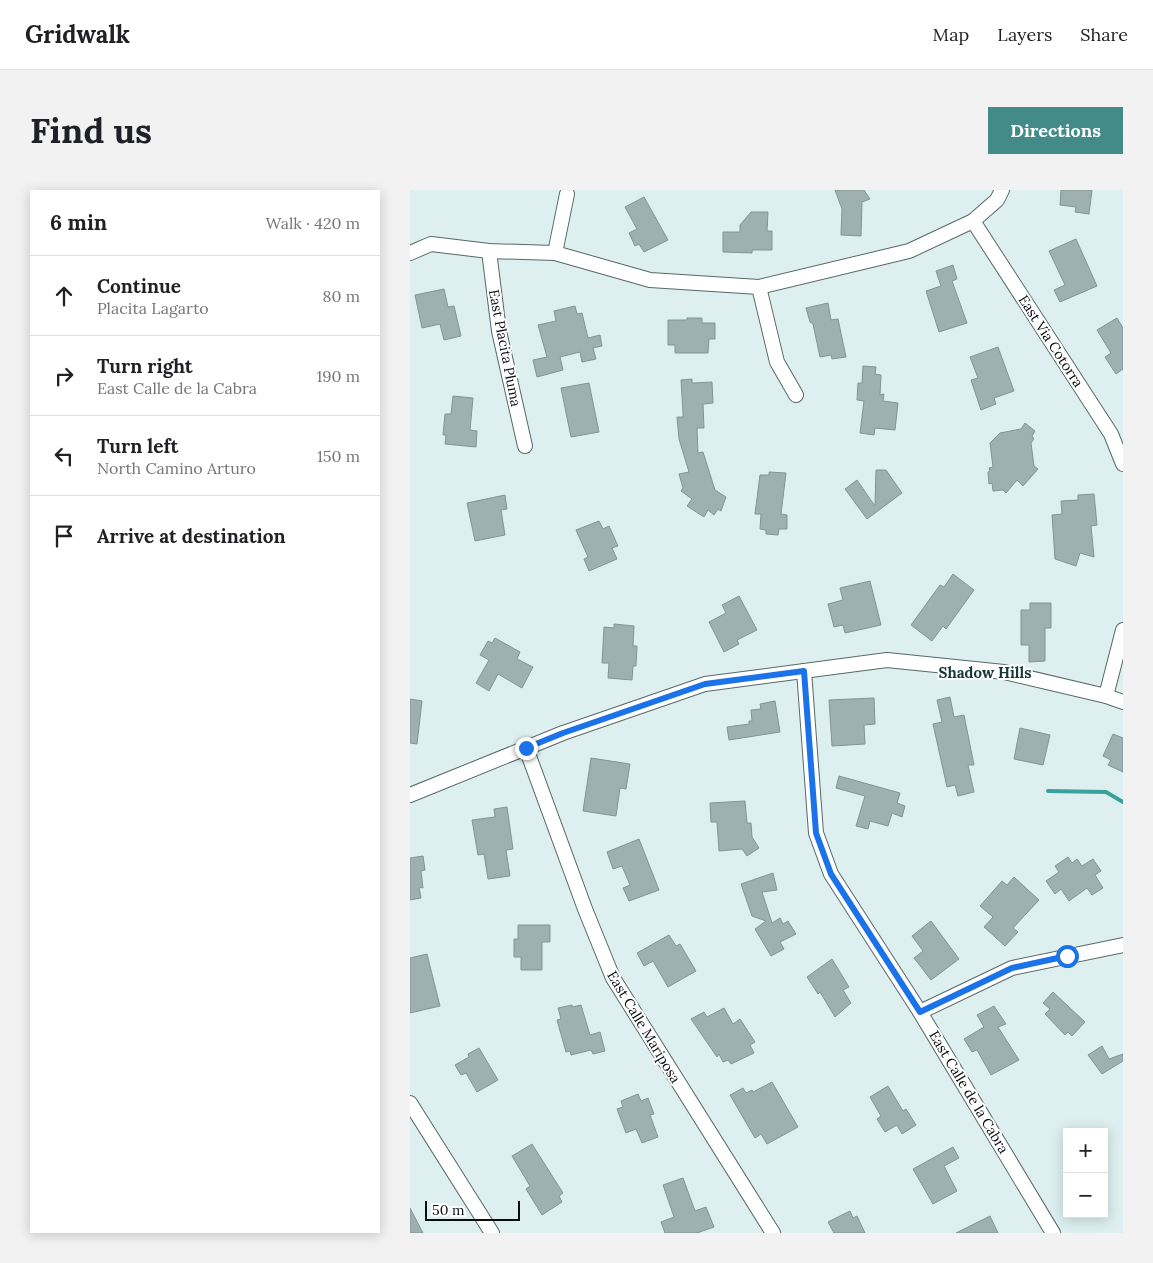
<!DOCTYPE html>
<html lang="en">
<head>
<meta charset="utf-8">
<style>
  :root { --surface:#fff; --page:#f2f2f2; --text:#202124; --muted:#757577; --line:#e0e0e0; --accent:#438b88 }
  body { margin:0; font-family:Lora,serif; background:var(--page); color:var(--text) }
  .controls { position:absolute; right:15px; bottom:15px; display:grid; overflow:hidden; border-radius:0px; box-shadow:0 2px 12px #0003 }
  .controls button { width:45px; height:45px; display:grid; place-items:center; padding:0; border:0; border-bottom:1px solid var(--line); background:var(--surface); color:var(--text); font:25px sans-serif }
  .scale { position:absolute; left:15px; bottom:12px; width:95px; box-sizing:border-box; padding-left:5px; border:2px solid #080e0e; border-top:0; font-size:14px; line-height:18px; white-space:nowrap; color:#080e0e; -webkit-text-stroke:4px #fff; paint-order:stroke }
  .stop { position:absolute; width:15px; height:15px; margin:-11px; border:4px solid #1a73e8; border-radius:50%; background:#fff }
  .stop.end { background:#1a73e8; border-color:#fff; box-shadow:0 1px 5px #0008 }
  .list { margin:0; padding:0; list-style:none }
  h2 { display:flex; justify-content:space-between; align-items:center; height:65px; margin:0; padding:0 20px; font-size:21px }
  h2 small { font-size:16px; font-weight:400; color:var(--muted) }
  .list li { display:grid; grid-template-columns:32px 1fr auto; gap:15px; align-items:center; box-sizing:border-box; height:80px; padding:0 20px; border-top:1px solid var(--line) }
  .list b { display:block; font-size:19px; white-space:nowrap }
  .list p { margin:0; font-size:16px; white-space:nowrap; color:var(--muted) }
  .list em { font-size:16px; font-style:normal; color:var(--muted) }
  .icon { flex:none; width:28px; height:28px; fill:none; stroke:currentColor; stroke-width:2; stroke-linecap:round; stroke-linejoin:round }
  .map { position:relative; flex:none; width:713px; height:1043px; overflow:hidden; border-radius:0px }
  header { display:flex; align-items:center; gap:30px; box-sizing:border-box; height:70px; padding:0 25px; background:var(--surface); border-bottom:1px solid var(--line) }
  header strong { font-size:24px }
  nav { display:flex; gap:28px; margin-inline-start:auto; font-size:18px }
  .intro { display:flex; align-items:center; justify-content:space-between; box-sizing:border-box; height:120px; padding:0 30px }
  h1 { margin:0; font-size:35px }
  .button { padding:12px 22px; border-radius:0px; background:var(--accent); color:#fff; font-size:18px; font-weight:700 }
  main { display:flex; gap:30px; padding:0 30px }
  aside { flex:1; background:var(--surface); border-radius:0px; box-shadow:0 2px 12px #0003 }
  .map>svg:first-child { display:block }
  .lines { fill:none; stroke-linecap:round; stroke-linejoin:round }
  .stream { stroke:#39a19e; stroke-width:4 }
  .building { fill:#9eb0af; stroke:#839493 }
  .street-casing { stroke:#576867; stroke-width:16 }
  .street { stroke:#fff; stroke-width:14 }
  .route { stroke:#1a73e8; stroke-width:6 }
  .labels { text-anchor:middle; dominant-baseline:central; stroke-width:4; stroke-linejoin:round; paint-order:stroke }
  .street-label { font-size:14px; fill:#080e0e; stroke:#fff }
  .neighbourhood-label { font-size:15px; font-weight:bold; fill:#163837; stroke:#fff }
</style>
</head>
<body>
<header>
<strong>Gridwalk</strong>
<nav><a>Map</a><a>Layers</a><a>Share</a></nav>
</header>
<div class="intro"><h1>Find us</h1><a class="button">Directions</a></div>
<main>
<aside>
<h2>6 min<small>Walk · 420 m</small></h2>
<ul class="list">
<li><svg class="icon" aria-label="ahead" viewBox="0 0 24 24"><path d="M12 20V5M6 11l6-6 6 6"/></svg><div><b>Continue</b><p>Placita Lagarto</p></div><em>80 m</em></li>
<li><svg class="icon" aria-label="right" viewBox="0 0 24 24"><path d="M7 20v-9h11M14 6l5 5-5 5"/></svg><div><b>Turn right</b><p>East Calle de la Cabra</p></div><em>190 m</em></li>
<li><svg class="icon" aria-label="left" viewBox="0 0 24 24"><path d="M17 20v-9H6M10 6l-5 5 5 5"/></svg><div><b>Turn left</b><p>North Camino Arturo</p></div><em>150 m</em></li>
<li><svg class="icon" aria-label="arrive" viewBox="0 0 24 24"><path d="M6 21V4h12l-3 4 3 4H6"/></svg><div><b>Arrive at destination</b></div></li>
</ul>
</aside>
<div class="map">
<svg width="713" height="1043" viewBox="0 0 713 1043">
  <rect width="100%" height="100%" fill="#ddf0ef"/>
  <g class="lines">
    <polyline class="stream" points="638,601 696,602 713,612"/>
  </g>
  <g class="building">
    <polygon points="425,0 454,0 460,9 452,12 451,46 431,45 432,19"/>
    <polygon points="651,0 682,0 679,24 665,22 666,17 650,15"/>
    <polygon points="234,7 258,50 234,62 229,54 225,56 219,43 227,39 215,17"/>
    <polygon points="341,22 358,22 357,41 362,41 362,60 342,60 342,63 313,62 313,42 330,42 330,35"/>
    <polygon points="666,49 687,96 650,112 644,100 655,95 639,61"/>
    <polygon points="543,75 547,89 542,91 557,133 529,142 516,101 531,96 526,81"/>
    <polygon points="34,99 38,117 44,116 51,146 34,150 30,134 12,138 5,105"/>
    <polygon points="418,113 421,130 428,129 436,167 422,169 421,165 410,167 403,134 400,132 396,118"/>
    <polygon points="165,116 167,124 172,123 178,148 190,145 192,156 183,158 186,169 172,172 170,162 150,167 153,180 127,187 123,170 137,167 128,135 146,131 144,121"/>
    <polygon points="277,128 292,128 292,133 305,133 305,149 299,149 298,163 265,163 265,155 258,155 258,130 277,130"/>
    <polygon points="707,128 713,138 713,179 706,184 695,167 701,163 687,140"/>
    <polygon points="588,157 604,201 584,208 586,214 571,220 561,190 568,188 560,167"/>
    <polygon points="453,176 466,177 465,184 471,185 470,205 474,204 473,211 488,213 485,240 465,238 464,245 450,243 454,211 447,210 448,193 452,193"/>
    <polygon points="282,189 282,193 302,192 303,213 293,214 294,238 287,238 288,263 293,262 305,300 316,307 311,321 308,319 304,325 298,320 294,327 277,316 282,309 271,301 273,298 269,284 279,282 269,249 267,227 273,227 273,222 271,190"/>
    <polygon points="179,193 189,242 161,247 151,198"/>
    <polygon points="43,206 63,208 60,240 67,241 66,257 35,254 36,245 33,245 35,224 41,224"/>
    <polygon points="615,233 625,241 622,246 624,249 621,253 624,276 628,279 613,296 607,290 596,303 593,300 583,301 582,293 579,294 578,282 580,281 579,278 583,277 580,253 590,243 611,239"/>
    <polygon points="466,280 476,280 492,303 457,329 435,299 447,290 465,316"/>
    <polygon points="359,282 376,283 371,324 377,325 377,339 369,339 368,345 356,344 356,340 350,339 351,324 345,324 350,285 359,285"/>
    <polygon points="684,304 687,335 681,336 684,367 670,363 666,376 645,369 642,325 652,324 651,311 668,310 668,305"/>
    <polygon points="95,305 97,319 91,320 95,345 65,351 57,313"/>
    <polygon points="189,331 193,339 199,336 208,356 202,358 207,369 179,381 174,369 178,367 166,340"/>
    <polygon points="543,384 564,400 536,439 533,436 522,451 501,435 530,395 534,397"/>
    <polygon points="460,391 471,435 435,443 433,435 424,437 418,414 433,410 430,398"/>
    <polygon points="329,406 347,440 327,450 329,454 314,462 299,432 316,423 312,415"/>
    <polygon points="620,413 641,413 641,438 635,438 635,471 619,472 619,455 611,455 611,420 620,420"/>
    <polygon points="204,434 224,436 223,456 227,456 226,476 223,476 222,490 198,488 199,473 192,473 194,437 204,438"/>
    <polygon points="85,448 110,462 107,469 123,477 112,498 88,484 79,501 66,493 79,470 70,465 78,451 82,453"/>
    <polygon points="540,507 544,527 554,525 564,575 558,575 564,602 548,606 545,595 537,597 523,534 532,532 527,510"/>
    <polygon points="464,508 465,534 454,535 455,554 422,556 419,510"/>
    <polygon points="0,509 12,511 7,554 0,553"/>
    <polygon points="365,511 370,542 319,550 317,537 339,534 339,531 342,531 341,520 351,519 350,514"/>
    <polygon points="610,538 640,545 633,575 604,569"/>
    <polygon points="703,544 713,548 713,582 698,575 701,570 693,566"/>
    <polygon points="181,568 220,574 216,599 210,598 206,626 173,621"/>
    <polygon points="429,586 490,603 487,613 495,616 492,627 482,623 478,636 460,631 458,639 446,636 455,606 426,598"/>
    <polygon points="335,611 337,633 341,633 342,647 349,658 337,666 332,659 309,661 307,632 301,632 300,613"/>
    <polygon points="97,617 103,659 96,660 100,686 78,689 74,664 68,665 62,630 85,627 84,619"/>
    <polygon points="229,649 249,700 219,711 213,698 220,695 212,676 203,679 197,662"/>
    <polygon points="13,666 15,680 11,681 13,698 9,697 11,708 0,710 0,668"/>
    <polygon points="658,667 662,673 667,669 672,676 683,669 691,681 685,685 693,698 682,705 677,698 659,711 651,699 645,704 636,691 649,682 645,676"/>
    <polygon points="363,683 367,700 352,702 362,733 370,728 373,734 378,731 386,744 370,752 374,759 361,766 345,739 356,731 342,726 331,694"/>
    <polygon points="604,687 629,710 603,738 608,742 595,756 574,737 583,727 570,716 592,691 597,695"/>
    <polygon points="521,731 549,769 521,790 504,768 513,761 502,746"/>
    <polygon points="108,735 140,735 140,752 132,752 132,780 111,780 111,767 104,767 104,749 108,749"/>
    <polygon points="259,745 266,756 270,754 286,781 258,797 243,771 234,776 227,763"/>
    <polygon points="17,764 30,816 0,823 0,768"/>
    <polygon points="422,769 439,797 433,800 441,813 425,827 410,802 408,804 397,787"/>
    <polygon points="643,802 675,832 662,846 658,842 655,845 635,824 640,819 633,813"/>
    <polygon points="162,815 162,817 171,815 180,845 190,842 195,861 183,864 181,860 161,865 160,861 156,862 147,830 151,829 148,818"/>
    <polygon points="584,816 596,834 588,837 609,870 581,885 567,860 562,862 554,849 574,837 567,825"/>
    <polygon points="314,818 323,834 330,829 345,852 340,855 344,863 321,874 318,870 313,872 309,864 307,867 281,829 294,822 297,827"/>
    <polygon points="692,856 699,869 713,864 713,871 692,884 678,865"/>
    <polygon points="69,858 88,890 67,902 56,883 51,885 45,875 59,867 58,864"/>
    <polygon points="362,892 388,937 357,954 351,944 345,948 320,905 333,898 336,903 342,900 343,902"/>
    <polygon points="478,896 493,921 496,919 506,935 492,944 487,935 475,942 467,929 471,926 460,907"/>
    <polygon points="228,904 231,911 238,908 244,924 240,925 248,947 232,953 226,939 216,943 207,919 213,917 211,911"/>
    <polygon points="122,954 153,1003 149,1006 152,1012 132,1025 116,999 120,996 102,966"/>
    <polygon points="543,957 549,968 534,976 547,1001 523,1014 503,979"/>
    <polygon points="273,988 285,1021 296,1017 304,1037 287,1043 255,1043 251,1032 264,1027 253,995"/>
    <polygon points="0,1018 13,1043 0,1043"/>
    <polygon points="440,1021 443,1028 447,1026 455,1043 424,1043 418,1032"/>
    <polygon points="580,1026 588,1043 546,1043"/>
  </g>
  <g class="lines">
    <g class="street-casing">
      <g id="street">
        <polyline points="563,31 701,244 713,274"/>
        <polyline points="79,61 89,141 115,256"/>
        <polyline points="0,63 21,54 79,61 145,63 240,90 349,97 499,61 563,31 587,10 592,0"/>
        <polyline points="145,63 157,4"/>
        <polyline points="349,97 367,172 386,205"/>
        <polyline points="394,481 406,643 421,684 510,822 643,1043"/>
        <polyline points="696,506 713,440"/>
        <polyline points="116,558 175,719 203,788 363,1043"/>
        <polyline points="0,605 153,543 295,494 477,470 594,482 696,506 713,512"/>
        <polyline points="510,822 602,778 713,755"/>
        <polyline points="0,913 82,1043"/>
      </g>
    </g>
    <use href="#street" class="street"/>
  </g>
  <g class="lines">
    <polyline class="route" points="116,558 153,543 295,494 394,481 406,643 421,684 510,822 602,778 657,766"/>
  </g>
  <g class="labels">
    <g class="street-label">
      <text transform="translate(641 151) rotate(57)">East Via Cotorra</text>
      <text transform="translate(95 158) rotate(79)">East Placita Pluma</text>
      <text transform="translate(234 837) rotate(59)">East Calle Mariposa</text>
      <text transform="translate(559 902) rotate(59)">East Calle de la Cabra</text>
    </g>
    <g class="neighbourhood-label">
      <text x="575" y="482">Shadow Hills</text>
    </g>
  </g>
</svg>
<div class="controls">
<button>+</button>
<button>−</button>
</div>
<div class="scale">50 m</div>
<div class="stop" style="left:657px;top:766px"></div>
<div class="stop end" style="left:116px;top:558px"></div>
</div>
</main>
</body>
</html>
